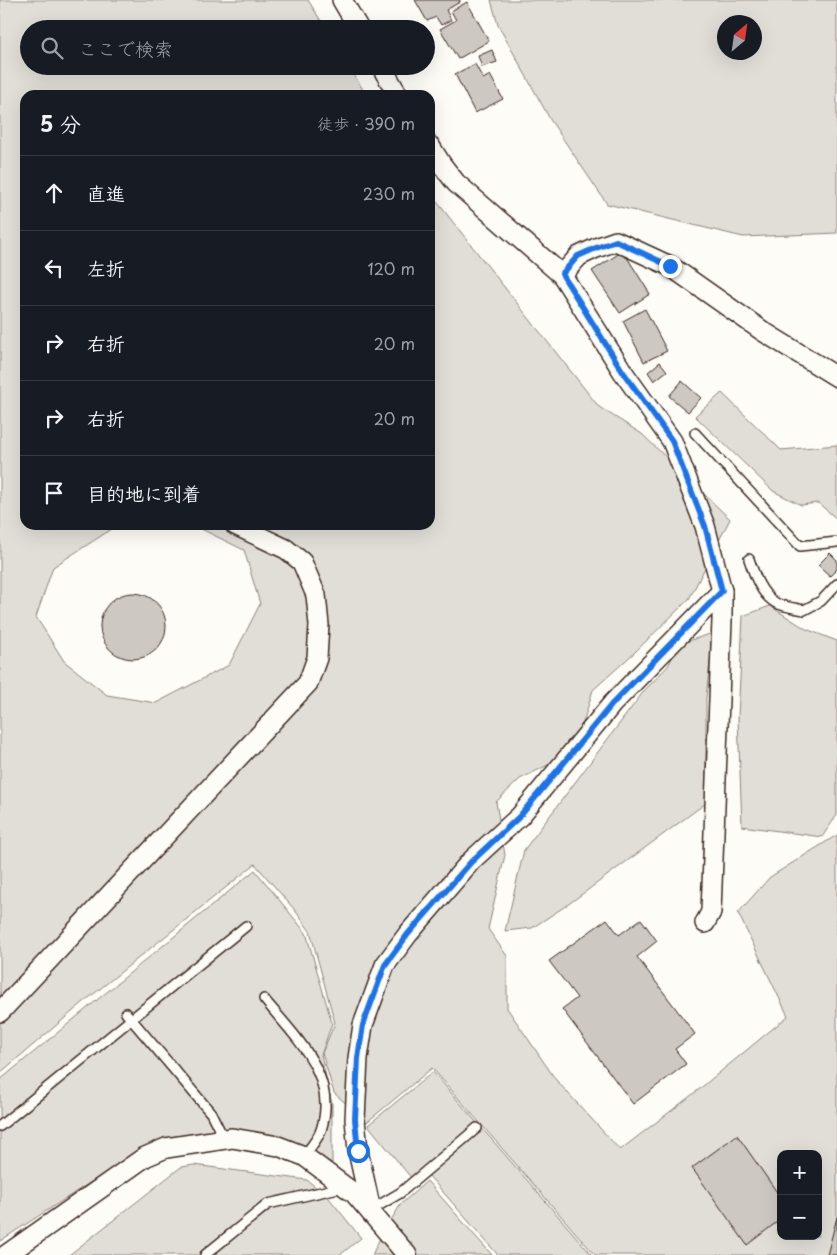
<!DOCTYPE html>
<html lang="ja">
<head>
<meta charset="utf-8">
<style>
  :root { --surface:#171b24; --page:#20242c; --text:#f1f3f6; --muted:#9ea1a6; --line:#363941 }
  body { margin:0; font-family:"Playpen Sans","Klee One",sans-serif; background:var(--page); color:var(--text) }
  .controls { position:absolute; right:15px; bottom:15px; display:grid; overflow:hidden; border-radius:10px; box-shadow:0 5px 20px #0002 }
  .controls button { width:45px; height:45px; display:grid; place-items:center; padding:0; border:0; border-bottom:1px solid var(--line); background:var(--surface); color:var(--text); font:25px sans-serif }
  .compass { position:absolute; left:717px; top:15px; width:45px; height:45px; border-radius:50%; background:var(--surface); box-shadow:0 5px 20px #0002; rotate:29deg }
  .stop { position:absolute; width:15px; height:15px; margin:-11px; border:4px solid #1a73e8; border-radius:50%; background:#fff }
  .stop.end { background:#1a73e8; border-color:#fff; box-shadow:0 1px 5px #0008 }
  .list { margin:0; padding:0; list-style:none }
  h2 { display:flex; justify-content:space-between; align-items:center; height:65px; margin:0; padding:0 20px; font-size:21px }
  h2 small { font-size:16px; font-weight:400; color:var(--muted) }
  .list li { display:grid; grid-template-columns:32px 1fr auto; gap:15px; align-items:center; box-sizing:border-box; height:75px; padding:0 20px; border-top:1px solid var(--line) }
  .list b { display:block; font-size:19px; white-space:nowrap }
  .list em { font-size:16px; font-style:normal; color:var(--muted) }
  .icon { flex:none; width:28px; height:28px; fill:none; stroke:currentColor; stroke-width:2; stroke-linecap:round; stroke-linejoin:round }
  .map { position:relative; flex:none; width:837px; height:1255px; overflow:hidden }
  .search { position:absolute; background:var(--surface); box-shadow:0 5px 20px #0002; left:20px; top:20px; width:415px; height:55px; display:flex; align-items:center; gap:12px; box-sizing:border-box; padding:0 18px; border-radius:28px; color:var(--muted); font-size:19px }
  .panel { position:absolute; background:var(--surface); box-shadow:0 5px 20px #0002; left:20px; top:90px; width:415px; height:440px; border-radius:15px }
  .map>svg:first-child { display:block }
  .green { fill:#e1ded7; stroke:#8e847a; fill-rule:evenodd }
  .building { fill:#cdc8c2; stroke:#3b2a1e }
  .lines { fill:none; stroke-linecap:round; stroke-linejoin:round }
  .service-casing { stroke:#3b2a1e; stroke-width:12 }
  .minor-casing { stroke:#3b2a1e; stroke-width:22 }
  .service { stroke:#fdfcf7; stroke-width:9 }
  .minor { stroke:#fdfcf7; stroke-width:19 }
  .route { stroke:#1a73e8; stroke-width:6 }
</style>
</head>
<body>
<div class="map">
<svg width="837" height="1255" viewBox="0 0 837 1255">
  <rect width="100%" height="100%" fill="#fdfcf7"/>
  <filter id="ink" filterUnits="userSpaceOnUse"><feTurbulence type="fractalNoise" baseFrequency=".02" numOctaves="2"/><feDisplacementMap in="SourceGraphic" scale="10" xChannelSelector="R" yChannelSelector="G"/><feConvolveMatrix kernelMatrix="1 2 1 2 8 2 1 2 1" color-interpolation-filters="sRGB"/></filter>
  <g filter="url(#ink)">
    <g class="green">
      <path d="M 0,0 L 308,0 L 326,29 L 29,29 L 29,66 L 349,66 L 366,95 L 25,95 L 25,525 L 118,525 L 53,567 L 36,617 L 64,661 L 107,695 L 156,703 L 229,665 L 260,604 L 244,550 L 193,525 L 430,525 L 430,193 L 599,407 L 642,434 L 730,519 L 689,599 L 635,652 L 593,690 L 574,752 L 520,779 L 496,802 L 505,855 L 488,929 L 507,956 L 507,1008 L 556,1080 L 620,1150 L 697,1091 L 788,1016 L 738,913 L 770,877 L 837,835 L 837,1255 L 595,1255 L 432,1068 L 367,1122 L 334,1093 L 322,1053 L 335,1023 L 310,931 L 294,909 L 255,864 L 85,1001 L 0,1073 ZM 781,1154 L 818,1154 L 818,1236 L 781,1236 Z"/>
      <path d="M 491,0 L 837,0 L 837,233 L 743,237 L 607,204 L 551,121 L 498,25 ZM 724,22 L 754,22 L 754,52 L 724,52 Z"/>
      <polygon points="722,393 781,450 837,445 837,519 818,503 801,505 773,491 695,416"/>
      <polygon points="770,606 806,629 837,641 837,815 822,837 742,826 738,718 743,616"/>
      <polygon points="713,633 706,698 706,803 570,903 532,928 505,931 524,850 644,691 668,666 679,644"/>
      <polygon points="255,870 306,933 332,1023 321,1055 332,1104 332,1163 291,1141 278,1137 242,1132 190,1134 151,1143 0,1241 0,1080"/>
      <polygon points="433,1072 592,1255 498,1255 429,1176 417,1185 368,1125"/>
      <polygon points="194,1165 307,1180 329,1198 361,1238 340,1255 69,1255 181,1167"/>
      <polygon points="427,1181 492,1255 372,1255 380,1238 401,1204"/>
    </g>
    <g class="building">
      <polygon points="415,0 460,0 460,2 446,10 451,20 441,25 436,17 427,21"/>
      <polygon points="467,2 489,41 458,59 440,29 456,20 451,11"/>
      <polygon points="492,50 497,62 482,67 478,56"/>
      <polygon points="475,64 483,79 490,75 503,99 475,113 455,74"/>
      <polygon points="623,251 650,294 620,313 592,271"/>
      <polygon points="645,309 667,351 644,362 623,321"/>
      <polygon points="660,362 667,371 654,381 648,372"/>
      <polygon points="682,381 701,398 688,412 669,396"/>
      <polygon points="830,553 837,560 837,569 830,576 818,565"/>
      <circle cx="133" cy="626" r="33"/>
      <polygon points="607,919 619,935 641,919 657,941 637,957 695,1034 675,1049 686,1064 633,1104 562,1009 577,998 549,961"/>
      <polygon points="737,1135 781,1198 781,1219 747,1245 692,1168"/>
      <polygon points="837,1217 837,1255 827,1255"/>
    </g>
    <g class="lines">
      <g class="service-casing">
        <g id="service">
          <polyline points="695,433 800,546 837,542"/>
          <path d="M 749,559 C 754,574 761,595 776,603 C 784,607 795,608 804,610 L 821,601 L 837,584"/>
          <path d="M 264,999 C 295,1037 339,1076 321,1130 C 318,1139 310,1148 304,1156"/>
          <polyline points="126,1013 211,1113 224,1139"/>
          <polyline points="0,1126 246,926"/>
          <polyline points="371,1210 400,1193 477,1128"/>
          <polyline points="205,1255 268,1204 343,1187"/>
        </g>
      </g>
      <g class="minor-casing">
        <g id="minor">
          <polyline points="342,0 359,29"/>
          <polyline points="381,66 398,95"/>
          <polyline points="430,146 442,165 456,183 562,275 623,372 672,441 705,526 722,591 722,620 711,912 705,923"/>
          <polyline points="562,275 579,256 596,248 616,241 670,266 764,332 837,377"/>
          <polyline points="0,1012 308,683 317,658 319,625 316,595 302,562 286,549 235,525"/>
          <polyline points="371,1210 358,1151 355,1119 358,1058 363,1025 385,965 408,934 471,861 520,816 613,703 722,591"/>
          <polyline points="6,1255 145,1157 166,1148 232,1138 278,1146 304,1156 355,1194 407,1255"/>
        </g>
      </g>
      <use href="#service" class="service"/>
      <use href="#minor" class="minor"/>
    </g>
  </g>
  <g class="lines" filter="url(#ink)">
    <polyline class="route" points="358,1151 355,1119 358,1058 363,1025 385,965 408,934 471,862 520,816 613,703 722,591 705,526 672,441 623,372 562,274 578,256 596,248 616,241 670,266"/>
  </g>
</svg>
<div class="controls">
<button>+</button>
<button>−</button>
</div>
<svg class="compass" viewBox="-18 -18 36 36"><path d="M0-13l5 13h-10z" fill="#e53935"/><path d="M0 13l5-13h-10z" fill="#9ea1a6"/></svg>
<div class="stop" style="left:358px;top:1151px"></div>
<div class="stop end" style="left:670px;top:266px"></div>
<div class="search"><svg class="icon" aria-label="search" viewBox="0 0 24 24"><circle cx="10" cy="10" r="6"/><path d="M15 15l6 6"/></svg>ここで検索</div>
<section class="panel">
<h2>5 分<small>徒歩 · 390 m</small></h2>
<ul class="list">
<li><svg class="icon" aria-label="ahead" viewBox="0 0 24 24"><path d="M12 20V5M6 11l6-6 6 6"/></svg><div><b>直進</b></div><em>230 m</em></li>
<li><svg class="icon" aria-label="left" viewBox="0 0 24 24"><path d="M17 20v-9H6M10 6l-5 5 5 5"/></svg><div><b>左折</b></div><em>120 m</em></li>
<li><svg class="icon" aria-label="right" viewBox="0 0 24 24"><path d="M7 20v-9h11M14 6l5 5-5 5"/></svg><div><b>右折</b></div><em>20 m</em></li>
<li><svg class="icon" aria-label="right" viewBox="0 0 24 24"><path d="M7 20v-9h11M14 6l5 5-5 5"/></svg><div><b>右折</b></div><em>20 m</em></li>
<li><svg class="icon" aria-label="arrive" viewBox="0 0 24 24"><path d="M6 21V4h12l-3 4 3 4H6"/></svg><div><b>目的地に到着</b></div></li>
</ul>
</section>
</div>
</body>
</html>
